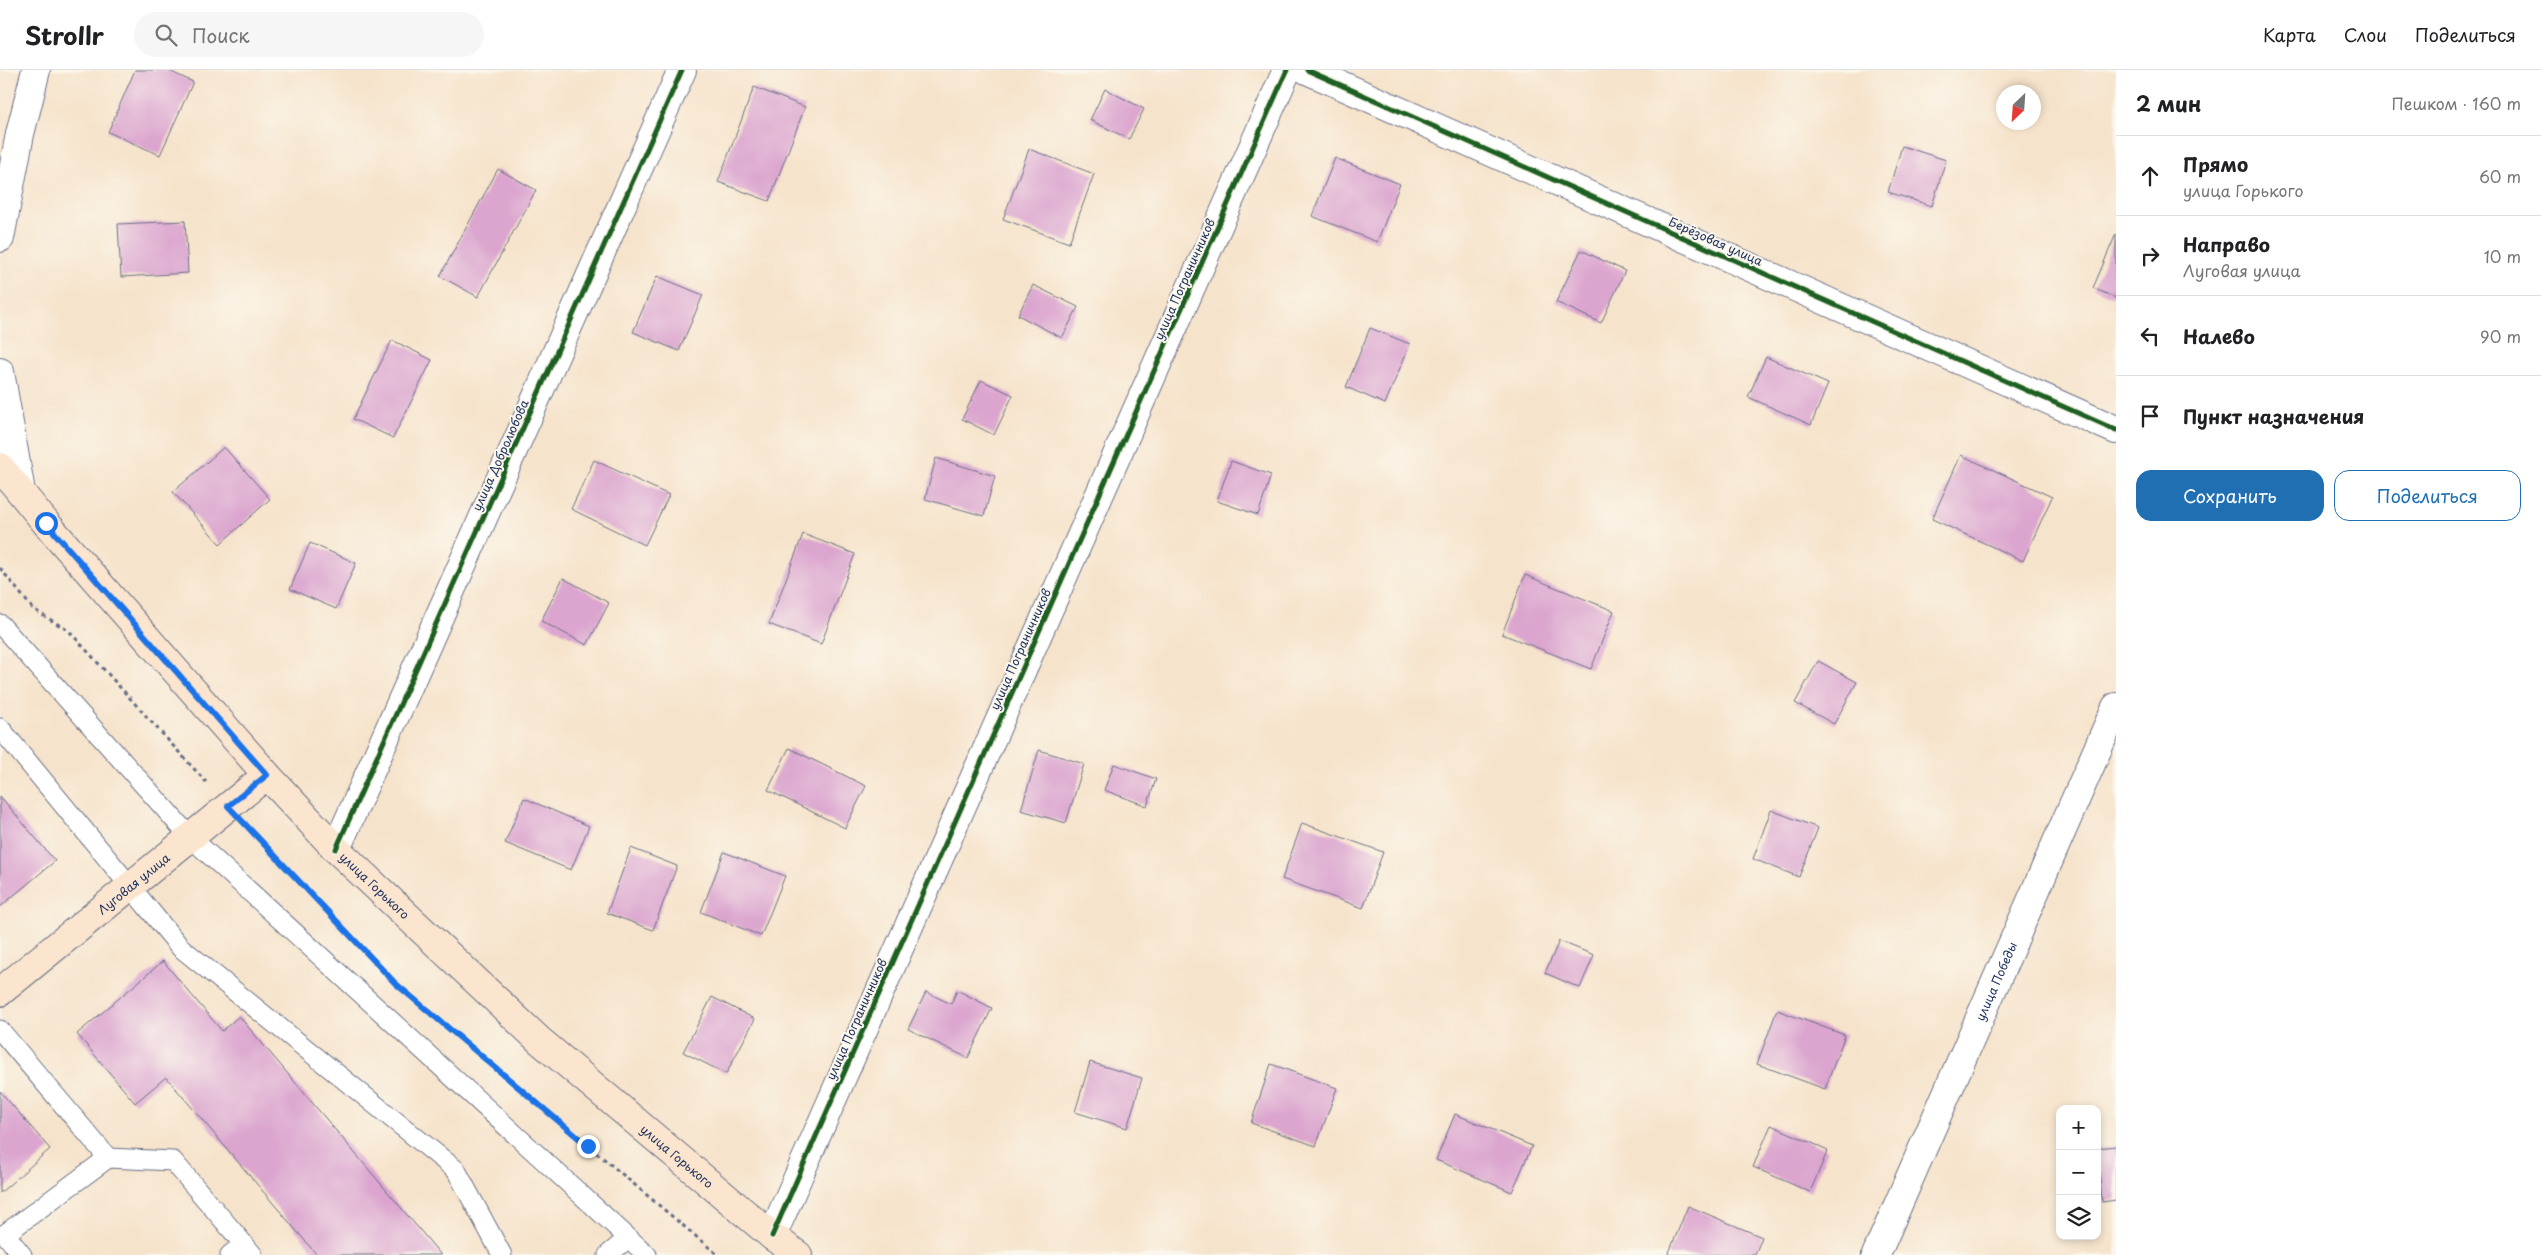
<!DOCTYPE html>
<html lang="ru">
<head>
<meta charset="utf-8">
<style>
  :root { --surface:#fff; --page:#f6f6f6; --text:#202124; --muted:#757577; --line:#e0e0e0; --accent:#1f6fb2 }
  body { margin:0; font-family:"Playpen Sans",sans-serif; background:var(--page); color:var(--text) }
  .controls { position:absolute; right:15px; bottom:15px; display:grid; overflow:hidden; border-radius:10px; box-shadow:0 2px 8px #0003 }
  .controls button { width:45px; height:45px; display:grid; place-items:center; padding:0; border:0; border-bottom:1px solid var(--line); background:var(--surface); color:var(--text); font:25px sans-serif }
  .compass { position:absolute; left:1996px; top:15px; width:45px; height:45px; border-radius:50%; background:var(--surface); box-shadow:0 2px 8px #0003; rotate:205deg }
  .stop { position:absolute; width:15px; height:15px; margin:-11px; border:4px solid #1a73e8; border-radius:50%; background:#fff }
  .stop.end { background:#1a73e8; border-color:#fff; box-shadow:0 1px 5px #0008 }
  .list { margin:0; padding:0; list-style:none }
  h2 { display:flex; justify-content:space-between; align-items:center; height:65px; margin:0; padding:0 20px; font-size:21px }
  h2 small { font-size:16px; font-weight:400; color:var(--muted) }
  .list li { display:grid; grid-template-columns:32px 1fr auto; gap:15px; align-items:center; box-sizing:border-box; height:80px; padding:0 20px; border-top:1px solid var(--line) }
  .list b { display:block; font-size:19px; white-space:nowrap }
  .list p { margin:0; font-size:16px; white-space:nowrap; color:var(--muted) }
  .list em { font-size:16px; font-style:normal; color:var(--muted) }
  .actions { display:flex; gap:10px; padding:15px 20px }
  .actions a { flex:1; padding:11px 0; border:1px solid var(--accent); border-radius:15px; text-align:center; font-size:18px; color:var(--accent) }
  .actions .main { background:var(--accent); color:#fff }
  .icon { flex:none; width:28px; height:28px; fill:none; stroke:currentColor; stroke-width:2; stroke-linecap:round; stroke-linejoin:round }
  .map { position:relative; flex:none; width:2116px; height:1185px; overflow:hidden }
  header { display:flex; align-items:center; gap:30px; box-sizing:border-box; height:70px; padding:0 25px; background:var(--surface); border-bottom:1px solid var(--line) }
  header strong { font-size:24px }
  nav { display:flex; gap:28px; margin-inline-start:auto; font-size:18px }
  .search { width:350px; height:45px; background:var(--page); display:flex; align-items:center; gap:12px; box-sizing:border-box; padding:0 18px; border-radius:28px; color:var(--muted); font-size:19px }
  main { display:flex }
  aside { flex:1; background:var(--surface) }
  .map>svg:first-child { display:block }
  .building { fill:#dba5cf }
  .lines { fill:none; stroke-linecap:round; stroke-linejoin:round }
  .lane-casing { stroke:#686e84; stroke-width:21 }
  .street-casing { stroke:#686e84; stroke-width:30 }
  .secondary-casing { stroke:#686e84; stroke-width:30 }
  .path { stroke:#686e84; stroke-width:3; stroke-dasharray:4 4; stroke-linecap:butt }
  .lane { stroke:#fff; stroke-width:19 }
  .street { stroke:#fff; stroke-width:28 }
  .secondary { stroke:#fbe5cf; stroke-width:28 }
  .cycleway-casing { stroke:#fbf7ec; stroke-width:8 }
  .cycleway { stroke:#1b5e20; stroke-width:5 }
  .route { stroke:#1a73e8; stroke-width:6 }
  .labels { text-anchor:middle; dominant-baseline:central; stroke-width:4; stroke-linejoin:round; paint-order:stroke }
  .street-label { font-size:12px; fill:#1b2f5e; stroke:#fbf7ec }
</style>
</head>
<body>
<header>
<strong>Strollr</strong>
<div class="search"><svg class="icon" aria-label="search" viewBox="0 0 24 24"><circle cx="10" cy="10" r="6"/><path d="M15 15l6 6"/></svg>Поиск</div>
<nav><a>Карта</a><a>Слои</a><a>Поделиться</a></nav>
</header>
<main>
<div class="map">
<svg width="2116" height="1185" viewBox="0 0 2116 1185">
  <rect width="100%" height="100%" fill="#fbf7ec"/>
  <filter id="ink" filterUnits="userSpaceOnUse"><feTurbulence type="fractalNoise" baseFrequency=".02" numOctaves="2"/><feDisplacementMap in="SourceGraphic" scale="10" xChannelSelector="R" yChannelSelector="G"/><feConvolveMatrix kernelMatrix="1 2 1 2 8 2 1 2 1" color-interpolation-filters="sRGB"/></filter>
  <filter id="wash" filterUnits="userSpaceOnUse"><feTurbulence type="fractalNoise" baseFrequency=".0096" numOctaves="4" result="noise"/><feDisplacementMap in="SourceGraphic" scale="20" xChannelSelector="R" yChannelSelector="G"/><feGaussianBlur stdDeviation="1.12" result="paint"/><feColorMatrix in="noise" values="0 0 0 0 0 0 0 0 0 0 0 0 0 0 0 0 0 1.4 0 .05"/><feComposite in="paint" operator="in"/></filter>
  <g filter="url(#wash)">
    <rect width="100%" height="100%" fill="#f6e3cb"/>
    <g id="blocks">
      <g class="building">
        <polygon points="135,0 167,0 193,12 160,85 108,62"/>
        <polygon points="754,17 805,37 769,131 718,112"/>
        <polygon points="1105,19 1144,39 1129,69 1090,50"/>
        <polygon points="1902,76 1946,90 1932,136 1888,122"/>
        <polygon points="1029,79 1094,104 1069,173 1003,149"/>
        <polygon points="1335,88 1400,114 1377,172 1312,146"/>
        <polygon points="498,99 536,120 478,227 440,206"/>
        <polygon points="185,151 188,203 121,207 118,154"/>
        <polygon points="2116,164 2116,228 2093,218"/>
        <polygon points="1581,180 1625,201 1601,253 1556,232"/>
        <polygon points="657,206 703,225 679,281 633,262"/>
        <polygon points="1033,215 1078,237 1062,268 1018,245"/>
        <polygon points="1370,258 1410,274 1385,334 1346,317"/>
        <polygon points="392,270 432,290 393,368 353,349"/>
        <polygon points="1766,287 1828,314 1811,355 1748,327"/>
        <polygon points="981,310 1013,325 994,365 962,349"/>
        <polygon points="224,377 270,429 220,474 173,422"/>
        <polygon points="1961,385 2052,427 2023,491 1932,449"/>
        <polygon points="936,388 995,406 984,446 925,429"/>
        <polygon points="594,390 669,425 645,475 571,439"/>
        <polygon points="1231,391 1271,405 1258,445 1217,431"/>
        <polygon points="803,464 855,484 821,574 769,554"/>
        <polygon points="310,473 356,493 336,539 290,519"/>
        <polygon points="1525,505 1614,541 1591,599 1502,564"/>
        <polygon points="563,508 609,533 587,575 541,551"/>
        <polygon points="1818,591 1857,612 1834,654 1795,633"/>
        <polygon points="789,678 866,716 845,758 768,720"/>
        <polygon points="1039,680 1084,694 1066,753 1021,740"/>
        <polygon points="1114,694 1156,709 1147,736 1104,720"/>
        <polygon points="0,726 55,791 0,837"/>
        <polygon points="524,728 589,756 571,800 505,773"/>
        <polygon points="1771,740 1818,758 1799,807 1753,789"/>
        <polygon points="1302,753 1383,782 1363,838 1282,809"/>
        <polygon points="631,778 677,796 653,860 607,843"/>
        <polygon points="724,782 785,806 761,866 701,842"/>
        <polygon points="1559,871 1594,885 1580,918 1545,903"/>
        <polygon points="163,891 222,961 239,946 441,1185 317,1185 166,1007 135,1033 77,964"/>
        <polygon points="957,920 992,938 968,988 908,959 926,922 951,934"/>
        <polygon points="712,927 755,949 726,1004 683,982"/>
        <polygon points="1777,940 1845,965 1825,1019 1757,994"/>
        <polygon points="1090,992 1142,1008 1127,1058 1075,1042"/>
        <polygon points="1271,994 1337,1018 1316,1076 1251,1053"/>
        <polygon points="0,1021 50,1079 0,1123"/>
        <polygon points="1455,1044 1532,1076 1512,1122 1436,1090"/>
        <polygon points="1771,1055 1828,1080 1810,1122 1753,1097"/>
        <polygon points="2116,1076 2116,1130 2102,1132 2097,1078"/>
        <polygon points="1688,1136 1762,1167 1755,1185 1668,1185"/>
      </g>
    </g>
  </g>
  <g filter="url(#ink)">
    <use href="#blocks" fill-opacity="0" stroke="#686e84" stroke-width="1"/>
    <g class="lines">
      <g class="lane-casing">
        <g id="lane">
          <polyline points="0,554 190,767 647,1185"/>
          <polyline points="0,658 180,877 456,1100 502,1185"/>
          <polyline points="0,960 108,1088 173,1091 253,1185"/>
          <polyline points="22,1185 5,1164 108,1088"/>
          <polyline points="230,1185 244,1174"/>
          <polyline points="608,1185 627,1169"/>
        </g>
      </g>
      <g class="street-casing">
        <g id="street">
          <polyline points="1307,0 2116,360"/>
          <polyline points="0,168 20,64 36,0"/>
          <polyline points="0,302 21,422"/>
          <polyline points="336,779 682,0"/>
          <polyline points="772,1166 1287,0"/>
          <path id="s1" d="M 1876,1185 L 2116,637"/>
        </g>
      </g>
      <g class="secondary-casing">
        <g id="secondary">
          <path id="s2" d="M 0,397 L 46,453 L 267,705 L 336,779 L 539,970 L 772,1166 L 798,1185"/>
          <path id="s3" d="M 0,922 L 267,705"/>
        </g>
      </g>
      <g class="path">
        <polyline points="0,498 33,539 69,561 206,712"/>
        <polyline points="251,761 390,907"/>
        <polyline points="407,923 718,1185"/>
      </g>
      <use href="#lane" class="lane"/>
      <use href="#street" class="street"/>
      <use href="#secondary" class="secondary"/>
      <g class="cycleway-casing">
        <g id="cycleway">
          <polyline points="1307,0 2116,360"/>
          <polyline points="336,779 682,0"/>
          <polyline points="772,1166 1287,0"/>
        </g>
      </g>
      <use href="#cycleway" class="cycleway"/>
    </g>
  </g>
  <g class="lines" filter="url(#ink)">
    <polyline class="route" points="46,453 267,705 228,736 395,913 588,1076"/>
  </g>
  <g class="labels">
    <g class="street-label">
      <text transform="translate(1716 171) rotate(24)">Берёзовая улица</text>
      <text transform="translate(1184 209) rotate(-66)">улица Пограничников</text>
      <text transform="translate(500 385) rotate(-66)">улица Добролюбова</text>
      <text transform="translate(1020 579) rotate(-66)">улица Пограничников</text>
      <text stroke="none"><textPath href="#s3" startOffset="172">Луговая улица</textPath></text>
      <text stroke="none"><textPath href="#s2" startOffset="562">улица Горького</textPath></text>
      <text stroke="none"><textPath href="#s1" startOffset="299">улица Победы</textPath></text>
      <text transform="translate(856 949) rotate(-66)">улица Пограничников</text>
      <text stroke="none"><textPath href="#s2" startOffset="968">улица Горького</textPath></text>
    </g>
  </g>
</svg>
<div class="controls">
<button>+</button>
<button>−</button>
<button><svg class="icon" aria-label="layers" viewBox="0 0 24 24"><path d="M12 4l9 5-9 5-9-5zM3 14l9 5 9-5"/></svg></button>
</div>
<svg class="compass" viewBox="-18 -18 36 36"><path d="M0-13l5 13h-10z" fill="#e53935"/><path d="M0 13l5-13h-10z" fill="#757577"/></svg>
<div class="stop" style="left:46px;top:453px"></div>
<div class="stop end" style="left:588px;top:1076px"></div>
</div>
<aside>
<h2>2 мин<small>Пешком · 160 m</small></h2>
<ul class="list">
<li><svg class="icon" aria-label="ahead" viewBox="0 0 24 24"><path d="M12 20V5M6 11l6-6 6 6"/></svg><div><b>Прямо</b><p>улица Горького</p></div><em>60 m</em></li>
<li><svg class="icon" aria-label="right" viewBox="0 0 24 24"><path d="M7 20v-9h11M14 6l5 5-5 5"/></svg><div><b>Направо</b><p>Луговая улица</p></div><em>10 m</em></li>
<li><svg class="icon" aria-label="left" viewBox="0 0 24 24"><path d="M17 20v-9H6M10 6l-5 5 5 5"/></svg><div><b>Налево</b></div><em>90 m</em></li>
<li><svg class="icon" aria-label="arrive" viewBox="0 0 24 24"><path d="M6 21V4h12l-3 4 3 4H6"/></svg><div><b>Пункт назначения</b></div></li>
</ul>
<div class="actions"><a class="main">Сохранить</a><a>Поделиться</a></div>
</aside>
</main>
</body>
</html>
